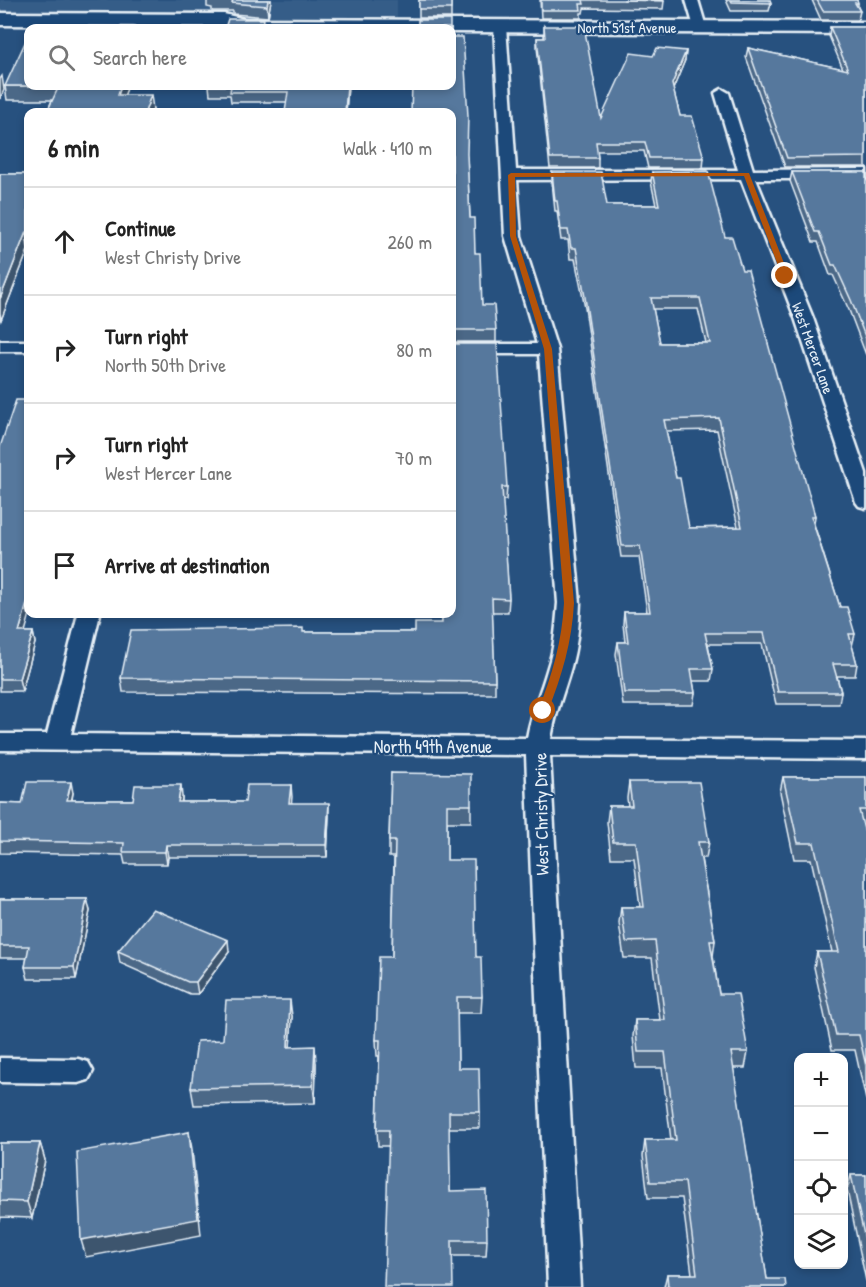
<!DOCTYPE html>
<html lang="en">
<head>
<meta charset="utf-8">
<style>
  :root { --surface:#fff; --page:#f6f6f6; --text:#222; --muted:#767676; --line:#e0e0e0 }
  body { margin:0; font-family:"Patrick Hand",sans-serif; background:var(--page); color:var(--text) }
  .controls { position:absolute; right:18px; bottom:18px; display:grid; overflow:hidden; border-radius:12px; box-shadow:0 3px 9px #0003 }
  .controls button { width:54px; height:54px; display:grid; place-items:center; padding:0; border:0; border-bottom:2px solid var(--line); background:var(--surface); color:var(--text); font:30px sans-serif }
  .stop { position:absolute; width:18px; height:18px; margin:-14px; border:4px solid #b45309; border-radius:50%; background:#fff }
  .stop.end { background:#b45309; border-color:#fff; box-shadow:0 2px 6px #0008 }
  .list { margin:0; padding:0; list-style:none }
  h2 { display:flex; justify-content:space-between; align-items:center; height:78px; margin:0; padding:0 24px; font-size:26px }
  h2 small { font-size:20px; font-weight:400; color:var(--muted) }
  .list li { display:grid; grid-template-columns:39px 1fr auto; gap:18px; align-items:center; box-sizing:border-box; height:108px; padding:0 24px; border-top:2px solid var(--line) }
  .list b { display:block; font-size:22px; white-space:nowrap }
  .list p { margin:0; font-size:20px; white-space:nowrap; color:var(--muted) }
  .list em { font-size:20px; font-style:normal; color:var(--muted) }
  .icon { flex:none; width:33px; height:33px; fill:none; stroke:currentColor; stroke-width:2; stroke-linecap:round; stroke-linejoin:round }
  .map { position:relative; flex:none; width:866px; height:1287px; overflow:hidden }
  .search { position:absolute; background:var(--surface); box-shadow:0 3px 9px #0003; left:24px; top:24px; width:432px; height:66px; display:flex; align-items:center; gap:15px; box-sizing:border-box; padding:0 21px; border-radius:12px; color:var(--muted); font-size:22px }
  .panel { position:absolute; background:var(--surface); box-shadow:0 3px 9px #0003; left:24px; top:108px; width:432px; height:510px; border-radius:12px }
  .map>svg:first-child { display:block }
  .built { fill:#355d88 }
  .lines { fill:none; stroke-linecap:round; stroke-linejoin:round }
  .street-casing { stroke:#e8f1f8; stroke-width:5 }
  .primary-casing { stroke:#e8f1f8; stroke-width:5 }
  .street { fill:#1f4a7a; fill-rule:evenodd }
  .primary { fill:#1f4a7a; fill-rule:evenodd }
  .wall { fill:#4b6787; stroke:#e8f1f8; stroke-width:1.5; fill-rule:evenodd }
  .shaded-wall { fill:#3d546e; stroke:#e8f1f8; stroke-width:1.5 }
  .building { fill:#57789d; stroke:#e8f1f8; stroke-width:1.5; fill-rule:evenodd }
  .route { fill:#b45309 }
  .labels { text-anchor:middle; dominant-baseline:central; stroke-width:4.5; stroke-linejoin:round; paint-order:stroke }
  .far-street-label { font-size:15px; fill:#e8f1f8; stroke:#1f4a7a }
  .street-label { font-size:18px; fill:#e8f1f8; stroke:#1f4a7a }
</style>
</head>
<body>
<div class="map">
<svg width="866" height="1287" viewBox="0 0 866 1287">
  <rect width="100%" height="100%" fill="#27517f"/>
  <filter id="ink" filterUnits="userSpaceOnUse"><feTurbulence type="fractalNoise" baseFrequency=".0167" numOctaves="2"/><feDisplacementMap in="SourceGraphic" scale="12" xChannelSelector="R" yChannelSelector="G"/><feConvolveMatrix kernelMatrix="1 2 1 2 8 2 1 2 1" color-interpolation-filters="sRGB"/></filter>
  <g filter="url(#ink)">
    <polygon class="built" points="0,0 397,0 397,18 0,16"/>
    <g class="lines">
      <g class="street-casing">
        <g id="street">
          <polygon points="686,0 698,0 706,27 705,30 700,31 694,27"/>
          <path d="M 500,22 L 506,26 L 516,170 L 738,170 L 715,93 L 722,89 L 729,93 L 753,170 L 866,169 L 866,179 L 756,179 L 813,318 L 866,473 L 866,508 L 859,506 L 856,502 L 795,318 L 741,179 L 517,180 L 521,236 L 557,349 L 580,603 C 579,625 577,646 571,667 C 564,692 555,713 551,739 L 866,741 L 866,759 L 550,756 L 580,1287 L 548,1287 L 526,755 L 0,750 L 0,734 L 47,734 L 78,614 L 100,614 L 71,734 L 527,738 C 531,713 541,692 548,667 C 555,646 556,625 558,603 L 539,354 L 452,354 L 452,344 L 537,344 L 505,236 L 494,26 Z"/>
          <rect x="0" y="341" width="28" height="10"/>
          <polygon points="0,1058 78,1059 88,1062 93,1071 88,1080 78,1083 0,1082"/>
        </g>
      </g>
      <g class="primary-casing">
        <polygon id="primary" points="0,13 224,14 244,19 866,22 866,34 452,32 452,28 0,25"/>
      </g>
      <use href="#street" class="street"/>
      <use href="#primary" class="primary"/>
    </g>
    <g class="wall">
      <polygon points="207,0 271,0 268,17 233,14 233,11 212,11 212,8 207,7"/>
      <rect x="419" y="0" width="32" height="18"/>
      <polygon points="540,0 664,0 664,1 663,9 584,8 583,13 581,13 581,18 541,18"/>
      <polygon points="726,0 770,0 771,3 769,11 731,11"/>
      <polygon points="812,0 857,0 858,3 858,7 860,11 858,20 821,20"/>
      <polygon points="544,26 601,118 653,56 686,51 685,60 673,89 680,116 704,158 703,168 648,168 644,151 597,151 598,158 598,168 550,168 537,47 537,38 544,38"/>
      <polygon points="830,27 866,27 866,167 785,167 746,57 748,48 843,69 829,36"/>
      <polygon points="5,86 128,86 124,95 153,109 152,112 47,112 52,100 7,100"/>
      <polygon points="209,86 348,86 346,112 286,102 231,102 230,95 210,95"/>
      <polygon points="452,112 467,158 470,218 482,305 496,330 496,342 452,342 452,344 507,487 506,500 502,500 509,599 508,612 492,612 495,681 495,694 123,692 121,678 304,632 415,632 442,623"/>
      <polygon points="28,168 28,250 1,320 0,320 0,174 26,174"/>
      <path d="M 552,172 L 607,205 L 656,205 L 651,182 L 652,172 L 725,237 L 815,516 L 814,524 L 840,607 L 855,634 L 852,646 L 857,664 L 855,676 L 837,676 L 841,692 L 839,704 L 776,704 L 762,644 L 708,644 L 713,669 L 711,681 L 693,681 L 695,693 L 693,705 L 623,705 L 616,654 L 618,642 L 625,642 L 623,624 L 624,612 L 647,612 L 639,557 L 621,557 L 585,308 L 575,259 L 570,259 L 568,240 L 561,240 L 557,211 L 555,211 L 552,182 ZM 653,309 L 698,309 L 706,343 L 660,343 ZM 717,430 L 738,527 L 689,528 L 676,478 L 666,431 Z"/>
      <polygon points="792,172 866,172 866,355 849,310 833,275 830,275 818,242 813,242 790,181"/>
      <polygon points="0,447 25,632 33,632 35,643 22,691 0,691"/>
      <polygon points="391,773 471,805 471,822 447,822 447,860 476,957 482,997 481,1013 457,1013 458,1068 480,1112 480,1128 449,1128 450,1191 487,1240 486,1256 452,1256 388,1146 378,1146 377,1130 379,1056 377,1056 376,1040 392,957 394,857 389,857 389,841"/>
      <polygon points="783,777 866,777 866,825 863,825 866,837 866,1100 855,1050 832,1050 814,967 817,952 832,952 811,859 794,859 780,792"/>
      <polygon points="629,782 709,842 706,858 701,858 715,941 713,956 719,994 748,1052 745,1068 733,1068 767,1279 786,1287 664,1287 667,1274 692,1274 682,1198 648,1198 643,1156 645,1140 671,1140 662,1068 636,1068 633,1036 635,1020 660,1020 652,958 624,958 619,923 621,907 640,907 634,858 611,858 607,822 609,806 628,806 627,798"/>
      <polygon points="291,785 291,803 329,815 327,857 168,857 167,864 125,864 123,855 0,853 0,803 22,804 73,793 72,800 133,800 182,797 182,802 245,802"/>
      <polygon points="0,899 87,899 90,911 76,979 28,979 25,967 27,958 0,958"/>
      <polygon points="118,951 229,952 198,994 190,994 120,963"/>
      <polygon points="292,1016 290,1047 316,1063 315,1103 194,1105 191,1088 223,1040"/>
      <polygon points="0,1143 40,1143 45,1160 32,1218 1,1217 0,1221"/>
      <polygon points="851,1175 866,1175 866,1281 847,1190"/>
    </g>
    <g class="shaded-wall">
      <polygon points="268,0 271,0 268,17 267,6"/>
      <polygon points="686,51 685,60 671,94 672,84"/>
      <polygon points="2,76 4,90 0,99 0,79"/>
      <polygon points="121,86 128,86 119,109 118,95"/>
      <polygon points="347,86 348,86 346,112 345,112"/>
      <polygon points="151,95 153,109 152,112 145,112"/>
      <polygon points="26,232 28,250 1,320 0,313 0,299"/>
      <polygon points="28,600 28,614 30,614 22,643 19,632"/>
      <polygon points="33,632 35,643 22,691 19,679"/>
      <polygon points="71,782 73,793 69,811 67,800"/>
      <polygon points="181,785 182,797 180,814 178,802"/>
      <polygon points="291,785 292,797 290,815 289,803"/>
      <polygon points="329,803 329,815 327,857 326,845"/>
      <polygon points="166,845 168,857 167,864 165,852"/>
      <polygon points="87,899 90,911 76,979 74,967"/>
      <polygon points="228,940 229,952 198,994 196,982"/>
      <polygon points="290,1000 292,1016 289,1064 288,1047"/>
      <polygon points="315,1046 316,1063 315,1103 313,1086"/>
      <polygon points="189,1132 192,1149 201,1235 86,1257 81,1240"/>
      <polygon points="40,1143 45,1160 32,1218 27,1202"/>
    </g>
    <g class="building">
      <polygon points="233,0 268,0 267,6 232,3"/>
      <rect x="419" y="0" width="32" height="9"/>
      <polygon points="541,0 583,0 584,4 580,4 581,10 541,10"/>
      <polygon points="623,0 664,0 664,1"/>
      <polygon points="731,0 770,0 771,3 732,2"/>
      <polygon points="817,0 857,0 858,3 855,3 860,11 823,11"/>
      <polygon points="228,19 264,19 262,28 225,28"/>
      <rect x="418" y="20" width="32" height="8"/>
      <polygon points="544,26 584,26 601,118 631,53 653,56 657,48 686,51 672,84 680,116 692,116 704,158 649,158 645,142 596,142 598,158 550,158 537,38 545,38"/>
      <polygon points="830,27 866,27 866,157 787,158 748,48 848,70"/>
      <polygon points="28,36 28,86 121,86 118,95 151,95 145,112 166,112 47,112 59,86 5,86"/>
      <polygon points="452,37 463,37 468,116 467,154 470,218 474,218 475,253 480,253 482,305 494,305 496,330 452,330 452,333 452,112 411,112 412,86 452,86"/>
      <polygon points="231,86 347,86 345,112 285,112 288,92 230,92"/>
      <polygon points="28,168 28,233 26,232 0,299 0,174 26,174"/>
      <path d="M 708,171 L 725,237 L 732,237 L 742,270 L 748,270 L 815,516 L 811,516 L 840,607 L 847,607 L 855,634 L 849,634 L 857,664 L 833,664 L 841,692 L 778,692 L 764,633 L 705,633 L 713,669 L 691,669 L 695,693 L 624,693 L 618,642 L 628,642 L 624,612 L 650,612 L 640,546 L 622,546 L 585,297 L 576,248 L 571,248 L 568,230 L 561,230 L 557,201 L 555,201 L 552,172 L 601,172 L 607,205 L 659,205 L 652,172 ZM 651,298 L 700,298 L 710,343 L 660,343 ZM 719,418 L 742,527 L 689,528 L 680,478 L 676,478 L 664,420 Z"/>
      <polygon points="792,172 866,172 866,339 851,300 835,265 832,265 819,232 815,232"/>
      <polygon points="452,344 497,344 507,487 502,487 509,599 492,598 495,681 121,678 131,630 303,628 303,632 415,632 415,623 442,623 442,614 452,614"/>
      <polygon points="16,400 28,400 28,600 19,632 33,632 19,679 0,679 0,447"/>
      <polygon points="391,773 471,774 471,805 447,805 447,860 474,860 476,957 481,957 482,997 457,997 458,1068 479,1068 480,1112 449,1112 450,1191 486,1190 487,1240 452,1240 453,1287 384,1287 389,1130 377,1130 380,1040 376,1040 379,957 392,957 395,841 389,841"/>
      <polygon points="783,777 866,777 866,810 859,810 866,837 866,1066 859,1035 836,1035 817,952 839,952 814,843 798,843"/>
      <polygon points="27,782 71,782 67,800 133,800 135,785 181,785 178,802 245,802 247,785 291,785 289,803 329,803 326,845 166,845 165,852 123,852 124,843 0,841 0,803 22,804"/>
      <polygon points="629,782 699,782 709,842 698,842 715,941 710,941 719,994 738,994 748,1052 731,1052 767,1279 785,1279 786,1287 668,1287 667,1274 697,1274 685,1182 650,1182 645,1140 676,1140 665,1052 638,1052 635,1020 665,1020 655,941 626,942 621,907 644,907 636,842 613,842 609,806 632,806"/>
      <polygon points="0,899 87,899 74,967 25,967 29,946 0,946"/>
      <polygon points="153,909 228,940 196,982 188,982 118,951"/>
      <polygon points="226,1000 290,1000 288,1047 315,1046 313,1086 191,1088 197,1041 223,1040"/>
      <polygon points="189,1132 198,1219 81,1240 77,1152"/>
      <polygon points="0,1143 40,1143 27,1202 0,1201"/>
      <polygon points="851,1175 866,1175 866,1244"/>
    </g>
  </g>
  <path class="route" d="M 511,173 L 749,173 L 789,276 L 785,278 L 782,276 L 744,176 L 515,177 L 516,236 L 552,349 L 574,603 C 572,642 562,675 548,711 L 543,715 L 538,711 C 552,675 562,642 564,603 L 544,349 L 510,236 L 508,175 Z"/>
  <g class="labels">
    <g class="far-street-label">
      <text x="627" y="27">North 51st Avenue</text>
      <text transform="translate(813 348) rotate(70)">West Mercer Lane</text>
    </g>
    <g class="street-label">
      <text x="433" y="746">North 49th Avenue</text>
      <text transform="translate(541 814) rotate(-91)">West Christy Drive</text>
    </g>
  </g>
</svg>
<div class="controls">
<button>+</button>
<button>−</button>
<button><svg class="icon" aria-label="locate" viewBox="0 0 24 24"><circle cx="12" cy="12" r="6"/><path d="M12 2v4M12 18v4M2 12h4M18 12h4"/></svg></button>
<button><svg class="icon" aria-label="layers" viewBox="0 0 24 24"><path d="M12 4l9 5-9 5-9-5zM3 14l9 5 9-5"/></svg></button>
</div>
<div class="stop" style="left:543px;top:711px"></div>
<div class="stop end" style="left:785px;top:276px"></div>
<div class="search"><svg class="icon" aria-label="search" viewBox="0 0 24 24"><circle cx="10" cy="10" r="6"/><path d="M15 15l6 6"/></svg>Search here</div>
<section class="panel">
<h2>6 min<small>Walk · 410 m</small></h2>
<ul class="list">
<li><svg class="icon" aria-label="ahead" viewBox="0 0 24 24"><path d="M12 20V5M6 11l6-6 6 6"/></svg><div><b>Continue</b><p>West Christy Drive</p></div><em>260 m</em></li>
<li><svg class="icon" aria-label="right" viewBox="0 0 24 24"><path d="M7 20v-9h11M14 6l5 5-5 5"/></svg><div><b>Turn right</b><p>North 50th Drive</p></div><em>80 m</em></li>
<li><svg class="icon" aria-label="right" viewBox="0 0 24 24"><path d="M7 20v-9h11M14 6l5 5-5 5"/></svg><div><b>Turn right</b><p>West Mercer Lane</p></div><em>70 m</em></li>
<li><svg class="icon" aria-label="arrive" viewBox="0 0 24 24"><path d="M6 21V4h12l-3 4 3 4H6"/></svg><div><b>Arrive at destination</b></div></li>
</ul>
</section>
</div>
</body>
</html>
